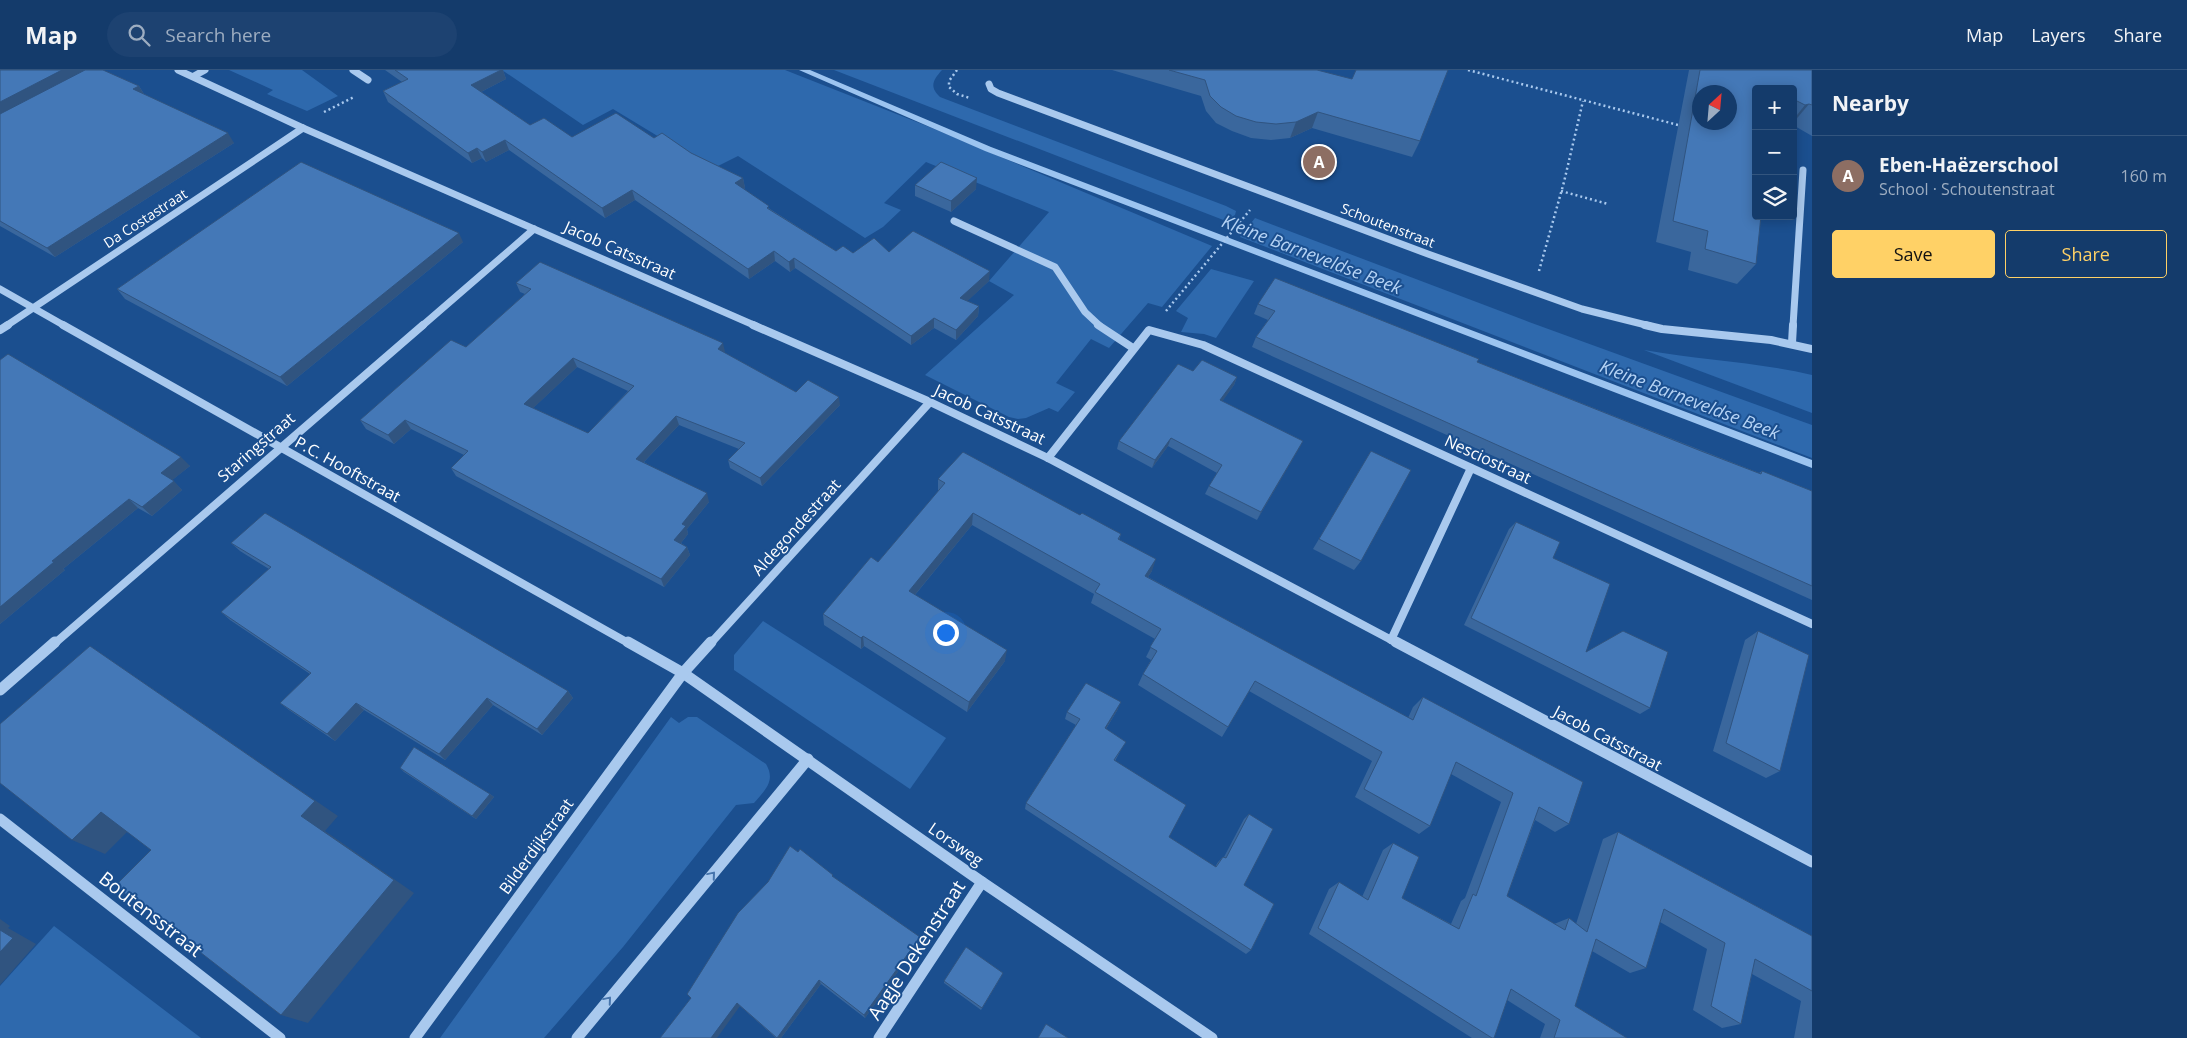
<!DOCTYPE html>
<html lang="en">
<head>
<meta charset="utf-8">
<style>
  :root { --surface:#143b6b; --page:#1d4271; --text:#f1f3f6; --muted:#9dadc1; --line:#33557e; --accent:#ffd166 }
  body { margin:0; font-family:"Open Sans",sans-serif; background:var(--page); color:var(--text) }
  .controls { position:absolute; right:15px; top:15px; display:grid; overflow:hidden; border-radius:5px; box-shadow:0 2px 12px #0003 }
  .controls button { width:45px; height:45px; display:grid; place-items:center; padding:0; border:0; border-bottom:1px solid var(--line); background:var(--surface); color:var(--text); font:25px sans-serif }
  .compass { position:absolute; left:1692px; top:15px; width:45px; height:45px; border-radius:50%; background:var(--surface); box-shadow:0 2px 12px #0003; rotate:26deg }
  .you { position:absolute; left:945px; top:562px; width:18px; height:18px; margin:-12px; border:4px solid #fff; border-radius:50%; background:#1a73e8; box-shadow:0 0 0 8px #1a73e833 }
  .badge { display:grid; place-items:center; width:32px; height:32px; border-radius:50%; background:var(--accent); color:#fff; font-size:16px; font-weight:700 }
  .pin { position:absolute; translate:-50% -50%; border:2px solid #fff; box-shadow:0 1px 5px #0006 }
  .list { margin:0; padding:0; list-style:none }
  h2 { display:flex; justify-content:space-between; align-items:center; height:65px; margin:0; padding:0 20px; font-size:21px }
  h2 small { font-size:16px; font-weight:400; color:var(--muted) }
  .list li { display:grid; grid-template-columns:32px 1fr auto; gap:15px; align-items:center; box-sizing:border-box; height:80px; padding:0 20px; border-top:1px solid var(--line) }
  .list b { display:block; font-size:19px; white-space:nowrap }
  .list p { margin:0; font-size:16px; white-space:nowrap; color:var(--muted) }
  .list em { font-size:16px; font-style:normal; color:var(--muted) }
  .actions { display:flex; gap:10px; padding:15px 20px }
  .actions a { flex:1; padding:11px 0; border:1px solid var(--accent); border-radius:5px; text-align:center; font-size:18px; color:var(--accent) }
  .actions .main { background:var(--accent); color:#111 }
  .icon { flex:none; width:28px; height:28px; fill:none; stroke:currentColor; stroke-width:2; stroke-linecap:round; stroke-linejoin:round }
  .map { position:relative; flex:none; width:1812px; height:968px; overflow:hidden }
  header { display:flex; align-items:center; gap:30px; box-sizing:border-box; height:70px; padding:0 25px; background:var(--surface); border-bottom:1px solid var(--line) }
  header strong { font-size:24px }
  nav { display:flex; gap:28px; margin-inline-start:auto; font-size:18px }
  .search { width:350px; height:45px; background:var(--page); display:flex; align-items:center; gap:12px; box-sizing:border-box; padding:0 18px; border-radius:28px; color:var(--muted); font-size:19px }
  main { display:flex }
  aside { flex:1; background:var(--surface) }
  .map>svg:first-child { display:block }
  .green { fill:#2e69ad }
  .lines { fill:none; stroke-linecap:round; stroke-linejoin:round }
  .stream { fill:#9cc4f0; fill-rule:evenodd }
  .path { stroke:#a9c9ee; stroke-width:2.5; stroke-dasharray:2 3; stroke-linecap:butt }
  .minor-far2 { stroke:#a9c9ee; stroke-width:7 }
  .minor-far1 { stroke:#a9c9ee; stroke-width:8 }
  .minor { stroke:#a9c9ee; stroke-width:11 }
  .wall { fill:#3a679d; fill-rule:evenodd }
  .shaded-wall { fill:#305480 }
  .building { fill:#4478b7; stroke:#305480; fill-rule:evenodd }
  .oneway { stroke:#4674ac }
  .labels { text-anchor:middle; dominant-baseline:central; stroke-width:4; stroke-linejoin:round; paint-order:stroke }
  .far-street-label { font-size:14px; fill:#fff; stroke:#1b4f8f }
  .street-label { font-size:16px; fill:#fff; stroke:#1b4f8f }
  .water-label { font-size:18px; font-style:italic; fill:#b5d3f5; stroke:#1b4f8f }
  .near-street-label { font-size:19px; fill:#fff; stroke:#1b4f8f }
</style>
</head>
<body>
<header>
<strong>Map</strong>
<div class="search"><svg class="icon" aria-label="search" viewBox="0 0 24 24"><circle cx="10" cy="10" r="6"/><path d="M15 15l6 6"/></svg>Search here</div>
<nav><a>Map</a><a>Layers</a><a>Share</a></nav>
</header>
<main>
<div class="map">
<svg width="1812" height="968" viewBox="0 0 1812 968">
  <rect width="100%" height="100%" fill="#1b4f8f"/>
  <g class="green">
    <polygon points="229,0 302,0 338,26 307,41 267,24 273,20"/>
    <polygon points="502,0 785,0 932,58 1212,176 1162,237 1148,233 1109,278 1091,269 1056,313 1075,322 1058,342 1049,338 1026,348 1018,349 1009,347 925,305 1014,225 989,211 1049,142 926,92 884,133 901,140 883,157 865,168 738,86 712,99 613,39 583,55"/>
    <path d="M 834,0 L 942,0 C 933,10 929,17 940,27 L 1226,136 L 1236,141 L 1235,145 L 1226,151 Z"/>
    <polygon points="1255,148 1529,252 1812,355 1812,388 1240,167"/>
    <polygon points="1211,199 1254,211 1216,268 1204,264 1181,262 1188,248 1176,241"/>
    <path d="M 1644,280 C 1700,290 1757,292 1812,305 L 1812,343 Z"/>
    <polygon points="763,551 946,668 910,719 734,600 734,585"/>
    <path d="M 671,647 L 679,653 L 688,647 L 697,647 L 766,694 C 776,711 765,720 754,733 L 736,735 L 623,877 L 544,968 L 440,968 Z"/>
    <polygon points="54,856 201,968 0,968 0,916"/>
  </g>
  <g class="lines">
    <polygon class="stream" points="799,0 810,0 991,77 1812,390 1812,398 985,81"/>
    <g class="path">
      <polyline points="957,0 949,11 949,17 957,24 970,28"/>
      <polyline points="1468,0 1682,56"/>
      <polyline points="324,42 354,27"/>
      <polyline points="1561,121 1608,134"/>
      <polyline points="1539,201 1564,112 1583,31"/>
      <polyline points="1166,241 1250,140"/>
    </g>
    <g class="minor-far2">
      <polyline points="178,0 303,58 756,256"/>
      <polyline points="353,0 368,10"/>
      <polyline points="194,6 205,0"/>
      <polyline points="989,14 991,19 998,23 1428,184 1582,239 1650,256"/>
      <polyline points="954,151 1055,197 1085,242 1100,256"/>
      <polyline points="0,219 65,256"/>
      <polyline points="6,256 303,58"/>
      <polyline points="422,256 534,159"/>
      <polyline points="1793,256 1803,100"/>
    </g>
    <g class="minor-far1">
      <polyline points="63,255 630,574"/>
      <polyline points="753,255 930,332 1048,388 1399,574"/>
      <polyline points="1098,255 1133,278"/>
      <polyline points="1645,255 1662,259 1771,270 1812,279"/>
      <polyline points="0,260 8,255"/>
      <polyline points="1792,273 1793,255"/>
      <polyline points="1048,388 1149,260 1203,275 1812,554"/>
      <polyline points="1391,570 1471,398"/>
      <polyline points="54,574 423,255"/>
      <polyline points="710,574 930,332"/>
    </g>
    <g class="minor">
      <polyline points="628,572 683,603 982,812 1212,968"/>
      <polyline points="1396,572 1812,792"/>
      <polyline points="0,620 55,572"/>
      <polyline points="0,749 280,968"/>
      <polyline points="415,968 683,603 711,572"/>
      <polyline points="577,968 808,689"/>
      <polyline points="879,968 982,812"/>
    </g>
  </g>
  <g class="wall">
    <polygon points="0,0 139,16 144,24 234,73 55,187 0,156"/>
    <polygon points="385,0 503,0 506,9 481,22 530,55 572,67 654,68 691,83 743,108 745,118 744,119 770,139 836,181 853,183 889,182 989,211 967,231 979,236 978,246 956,270 934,258 911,275 795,198 790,202 775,191 749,209 635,130 605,148 509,80 486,92 482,88 472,93 388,32 383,21 402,12"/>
    <polygon points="1112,0 1317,0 1420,71 1412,87 1312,58 1290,68 1271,70 1251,68 1232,61 1216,53 1206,41 1201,26"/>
    <polygon points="1689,0 1812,0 1812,66 1793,55 1793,19 1756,19 1756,194 1737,214 1688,200 1691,182 1656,172"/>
    <polygon points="915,115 976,119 951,142 915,126"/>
    <polygon points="463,172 287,316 125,229 117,219"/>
    <path d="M 516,213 L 725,282 L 725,283 L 796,322 L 840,335 L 762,416 L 730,398 L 728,390 L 739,379 L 679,355 L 644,392 L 709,432 L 687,459 L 688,464 L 681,473 L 687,477 L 690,485 L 664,517 L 456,406 L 451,398 L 464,385 L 411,359 L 394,374 L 366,359 L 360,350 L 466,277 L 525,224 L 520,222 ZM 577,297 L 628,321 L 588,363 L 533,338 Z"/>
    <polygon points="1258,234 1477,292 1759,403 1762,401 1812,421 1812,530 1252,277 1256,267 1268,250 1254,244"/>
    <polygon points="0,290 190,396 172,410 182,420 152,446 138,438 63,499 65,500 0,554"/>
    <polygon points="1193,301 1237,307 1234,315 1222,331 1303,371 1257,450 1205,424 1209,416 1217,403 1168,376 1152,398 1117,379 1119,371"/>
    <polygon points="1371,381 1361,491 1354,500 1313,479"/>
    <polygon points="938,409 1080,445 1121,464 1119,470 1152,501 1148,507 1408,648 1413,637 1423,627 1569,754 1555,762 1535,750 1507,826 1554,854 1569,848 1576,854 1603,769 1618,762 1812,866 1812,968 1794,968 1801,931 1752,904 1741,954 1722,958 1693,940 1707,879 1660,852 1646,898 1630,903 1592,881 1575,936 1627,968 1540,968 1545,954 1507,930 1494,968 1472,968 1309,864 1329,819 1339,812 1362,827 1383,780 1393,773 1402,828 1451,854 1461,831 1465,828 1501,732 1451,704 1430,756 1419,764 1355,727 1372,691 1249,621 1228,657 1222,667 1138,615 1143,604 1151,590 1146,587 1155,569 1091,533 1094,524 972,455 915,525 1005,591 967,642 864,576 861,579 824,555 823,544 878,492 938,422"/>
    <polygon points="1516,452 1553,488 1586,582 1650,638 1640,644 1464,555 1509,459"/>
    <polygon points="231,473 568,621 573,628 542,665 493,635 445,690 364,640 335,671 289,640 280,633 310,604 230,550 221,542 269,499 240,481"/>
    <polygon points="1758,561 1780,701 1766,708 1713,681 1745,570"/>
    <polygon points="1118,639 1106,659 1122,678 1115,691 1169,767 1215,797 1218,792 1223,787 1224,787 1244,749 1249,744 1244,815 1251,880 1246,884 1025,739 1026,733 1076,655 1065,649 1067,642"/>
    <polygon points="400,698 490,724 494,727 476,749 404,702"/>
    <polygon points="833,807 919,872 865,948 821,914 781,968 776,968 740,936 660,968"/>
    <polygon points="1002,905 981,940 944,913 944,911"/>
  </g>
  <g class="shaded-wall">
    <polygon points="62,0 88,0 0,46 0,32"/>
    <polygon points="501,0 503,0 506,9 475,25 471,15"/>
    <polygon points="139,16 145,26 133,19"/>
    <polygon points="1809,34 1793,53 1793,50 1805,35"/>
    <polygon points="1318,42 1312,58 1290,68 1296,52"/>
    <polygon points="228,63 234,73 55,187 47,178"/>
    <polygon points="505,70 509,80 486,92 482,82"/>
    <polygon points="477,78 482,88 472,93 468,83"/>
    <polygon points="743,108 745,118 737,123 735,113"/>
    <polygon points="977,108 976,119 951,142 951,131"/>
    <polygon points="632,120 635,130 605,148 602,138"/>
    <polygon points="459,163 463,172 287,316 280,307"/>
    <polygon points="774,181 775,191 749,209 748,199"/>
    <polygon points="794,188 795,198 790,202 789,192"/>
    <polygon points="990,201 989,211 960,238 960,228"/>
    <polygon points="979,236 978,246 956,270 956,260"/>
    <polygon points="934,248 934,258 911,275 911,266"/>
    <polygon points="723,273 725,282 720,289 718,279"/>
    <polygon points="573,288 577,297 528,343 524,334"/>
    <polygon points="1237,307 1234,315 1217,339 1220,330"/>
    <polygon points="839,327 840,335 762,416 760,408"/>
    <polygon points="676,346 679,355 639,397 636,389"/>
    <polygon points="405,350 411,359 394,374 388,365"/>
    <polygon points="1171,368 1168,376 1152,398 1155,390"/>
    <polygon points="1303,371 1299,379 1257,450 1261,442"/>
    <polygon points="181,387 190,396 170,412 161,403"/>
    <polygon points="174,411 182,420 152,446 142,437"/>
    <polygon points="707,423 709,432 687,459 688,464 677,478 674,470 682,454"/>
    <polygon points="129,429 138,438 63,499 65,500 0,554 0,537 52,491"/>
    <polygon points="973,443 972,455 909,532 909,521"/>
    <polygon points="687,477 690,485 664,517 661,509"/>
    <polygon points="1156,489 1152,501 1141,517 1145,506"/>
    <polygon points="863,566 864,576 861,579 861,568"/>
    <polygon points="90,576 338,746 325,761 414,823 308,953 281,945 301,746"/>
    <polygon points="1007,580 1005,591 967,642 969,632"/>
    <polygon points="568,621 573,628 542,665 537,659"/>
    <polygon points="487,628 493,635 445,690 439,684"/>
    <polygon points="1121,632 1118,639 1102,665 1105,658"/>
    <polygon points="356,633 364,640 335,671 327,664"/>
    <polygon points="490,724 494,727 476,749 472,746"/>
    <polygon points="101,742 132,757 105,784 72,770"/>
    <polygon points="0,849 10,856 8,858 36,874 0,915"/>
    <polygon points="920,867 919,872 865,948 864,945"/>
    <polygon points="819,910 821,914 781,968 777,968"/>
    <polygon points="737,933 740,936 717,968 711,968"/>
  </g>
  <g class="building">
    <polygon points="0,0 62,0 0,32"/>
    <polygon points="85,0 103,0 139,16 133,19 228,63 47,178 0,151 0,44"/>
    <polygon points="395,0 501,0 471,15 530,55 544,48 572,67 616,43 654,68 662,63 691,83 743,108 735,113 769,136 767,138 836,181 843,176 853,183 874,168 889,182 913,161 990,201 960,228 979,236 956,260 934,248 911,266 794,188 789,192 774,181 748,199 632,120 602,138 505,70 482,82 477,78 468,83 383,21 408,9"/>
    <polygon points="1169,0 1317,0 1352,9 1356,0 1448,0 1420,71 1318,42 1296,52 1276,54 1256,52 1236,46 1221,37 1210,26 1205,10"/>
    <path d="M 1700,0 L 1812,0 L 1812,35 L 1809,34 L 1805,35 L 1793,29 L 1793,19 L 1756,19 L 1756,146 L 1761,146 L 1756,194 L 1705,179 L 1708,161 L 1673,151 ZM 1700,22 L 1730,22 L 1730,52 L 1700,52 Z"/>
    <polygon points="301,92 459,163 280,307 117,219"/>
    <polygon points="941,92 977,108 951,131 915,115"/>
    <path d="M 540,192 L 723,273 L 718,279 L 796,322 L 808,310 L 839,327 L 760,408 L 728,390 L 745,373 L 676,346 L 636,389 L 707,423 L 682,454 L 686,456 L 674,470 L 687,477 L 661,509 L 451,398 L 468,381 L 405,350 L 388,365 L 360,350 L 451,270 L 466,277 L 531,219 L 516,213 ZM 573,288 L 634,316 L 588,363 L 524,334 Z"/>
    <polygon points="1275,208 1479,289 1477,292 1701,381 1761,404 1762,401 1812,421 1812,516 1256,267 1275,241 1258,234"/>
    <polygon points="8,284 181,387 161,403 174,411 142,437 129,429 52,491 54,492 0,537 0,290"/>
    <polygon points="1202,290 1237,307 1220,330 1303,371 1261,442 1209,416 1222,395 1171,368 1155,390 1119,371 1178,294 1193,301"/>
    <polygon points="1371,381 1411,400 1361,491 1319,469"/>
    <polygon points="963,382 1080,445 1082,443 1121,464 1118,469 1156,489 1145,506 1413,650 1423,627 1583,712 1569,754 1539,737 1507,826 1565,860 1569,848 1587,862 1618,762 1812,866 1812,921 1755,889 1741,954 1711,936 1725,873 1664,839 1646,898 1596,869 1575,936 1627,968 1554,968 1560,950 1511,919 1494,968 1492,968 1318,858 1339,812 1368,830 1393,773 1419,787 1402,828 1459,859 1473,824 1476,826 1513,723 1456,692 1430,756 1364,719 1382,682 1255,611 1228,657 1143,604 1157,581 1150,577 1161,559 1095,522 1100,514 973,443 909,521 1007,580 969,632 863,566 861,568 823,544 871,487 878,492 945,413 938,409"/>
    <polygon points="265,443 568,621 537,659 487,628 439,684 356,633 327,664 280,633 311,603 221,542 271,497 231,473"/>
    <polygon points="1516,452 1560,472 1553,488 1610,514 1586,582 1623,561 1668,582 1650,638 1471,548"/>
    <polygon points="1758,561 1809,585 1780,701 1726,673"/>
    <polygon points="90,576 315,731 301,746 394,810 281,945 115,816 151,780 101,742 72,770 0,713 0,654"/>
    <polygon points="1086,613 1121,632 1105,658 1126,672 1114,690 1186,735 1169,767 1216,797 1223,787 1226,788 1249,744 1273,759 1244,815 1274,834 1251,880 1026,733 1080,649 1067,642"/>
    <polygon points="414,677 490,724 472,746 400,698"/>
    <polygon points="790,776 798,782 800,779 833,805 832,806 920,867 864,945 819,910 777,968 737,933 711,968 660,968 691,928 687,924 689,921 738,843 768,812"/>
    <polygon points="0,860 13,868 0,882"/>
    <polygon points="966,877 1003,903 982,938 944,911"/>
    <polygon points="1046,954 1065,966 1068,968 1038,968"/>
  </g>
  <defs><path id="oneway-chevron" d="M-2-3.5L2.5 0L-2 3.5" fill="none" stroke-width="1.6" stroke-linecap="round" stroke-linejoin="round" transform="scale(1.25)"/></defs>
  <g class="oneway">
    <use href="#oneway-chevron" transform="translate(712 805) rotate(-50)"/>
    <use href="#oneway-chevron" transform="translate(608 930) rotate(-50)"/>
  </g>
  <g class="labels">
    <g class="far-street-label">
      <text transform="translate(145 148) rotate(-33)">Da Costastraat</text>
      <text transform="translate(1388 155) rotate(21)">Schoutenstraat</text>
    </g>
    <g class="street-label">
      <text transform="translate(620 180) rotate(24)">Jacob Catsstraat</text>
      <text transform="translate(990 344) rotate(25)">Jacob Catsstraat</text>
      <text transform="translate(256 377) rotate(-41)">Staringstraat</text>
      <text transform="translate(1488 389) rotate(25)">Nesciostraat</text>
      <text transform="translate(348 399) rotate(29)">P.C. Hooftstraat</text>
      <text transform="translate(796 457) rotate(-48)">Aldegondestraat</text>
      <text transform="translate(1608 668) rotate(28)">Jacob Catsstraat</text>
      <text transform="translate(956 774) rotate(35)">Lorsweg</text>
      <text transform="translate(536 776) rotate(-54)">Bilderdijkstraat</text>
    </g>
    <g class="water-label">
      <text transform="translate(1312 184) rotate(21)">Kleine Barneveldse Beek</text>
      <text transform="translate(1690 329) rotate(21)">Kleine Barneveldse Beek</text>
    </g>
    <g class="near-street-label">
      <text transform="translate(151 844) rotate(38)">Boutensstraat</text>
      <text transform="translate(916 880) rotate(-57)">Aagje Dekenstraat</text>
    </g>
  </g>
</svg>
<div class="controls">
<button>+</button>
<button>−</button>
<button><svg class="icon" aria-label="layers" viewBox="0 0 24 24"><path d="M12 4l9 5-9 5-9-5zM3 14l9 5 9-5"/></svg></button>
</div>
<svg class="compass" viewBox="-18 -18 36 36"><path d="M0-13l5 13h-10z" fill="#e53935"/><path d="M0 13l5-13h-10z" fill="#9dadc1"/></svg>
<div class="you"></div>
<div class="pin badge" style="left:1319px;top:92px;background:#8d6e63">A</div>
</div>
<aside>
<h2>Nearby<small></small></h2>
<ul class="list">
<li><span class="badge" style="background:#8d6e63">A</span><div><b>Eben-Haëzerschool</b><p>School · Schoutenstraat</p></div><em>160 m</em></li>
</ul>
<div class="actions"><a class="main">Save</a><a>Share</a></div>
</aside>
</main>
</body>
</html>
